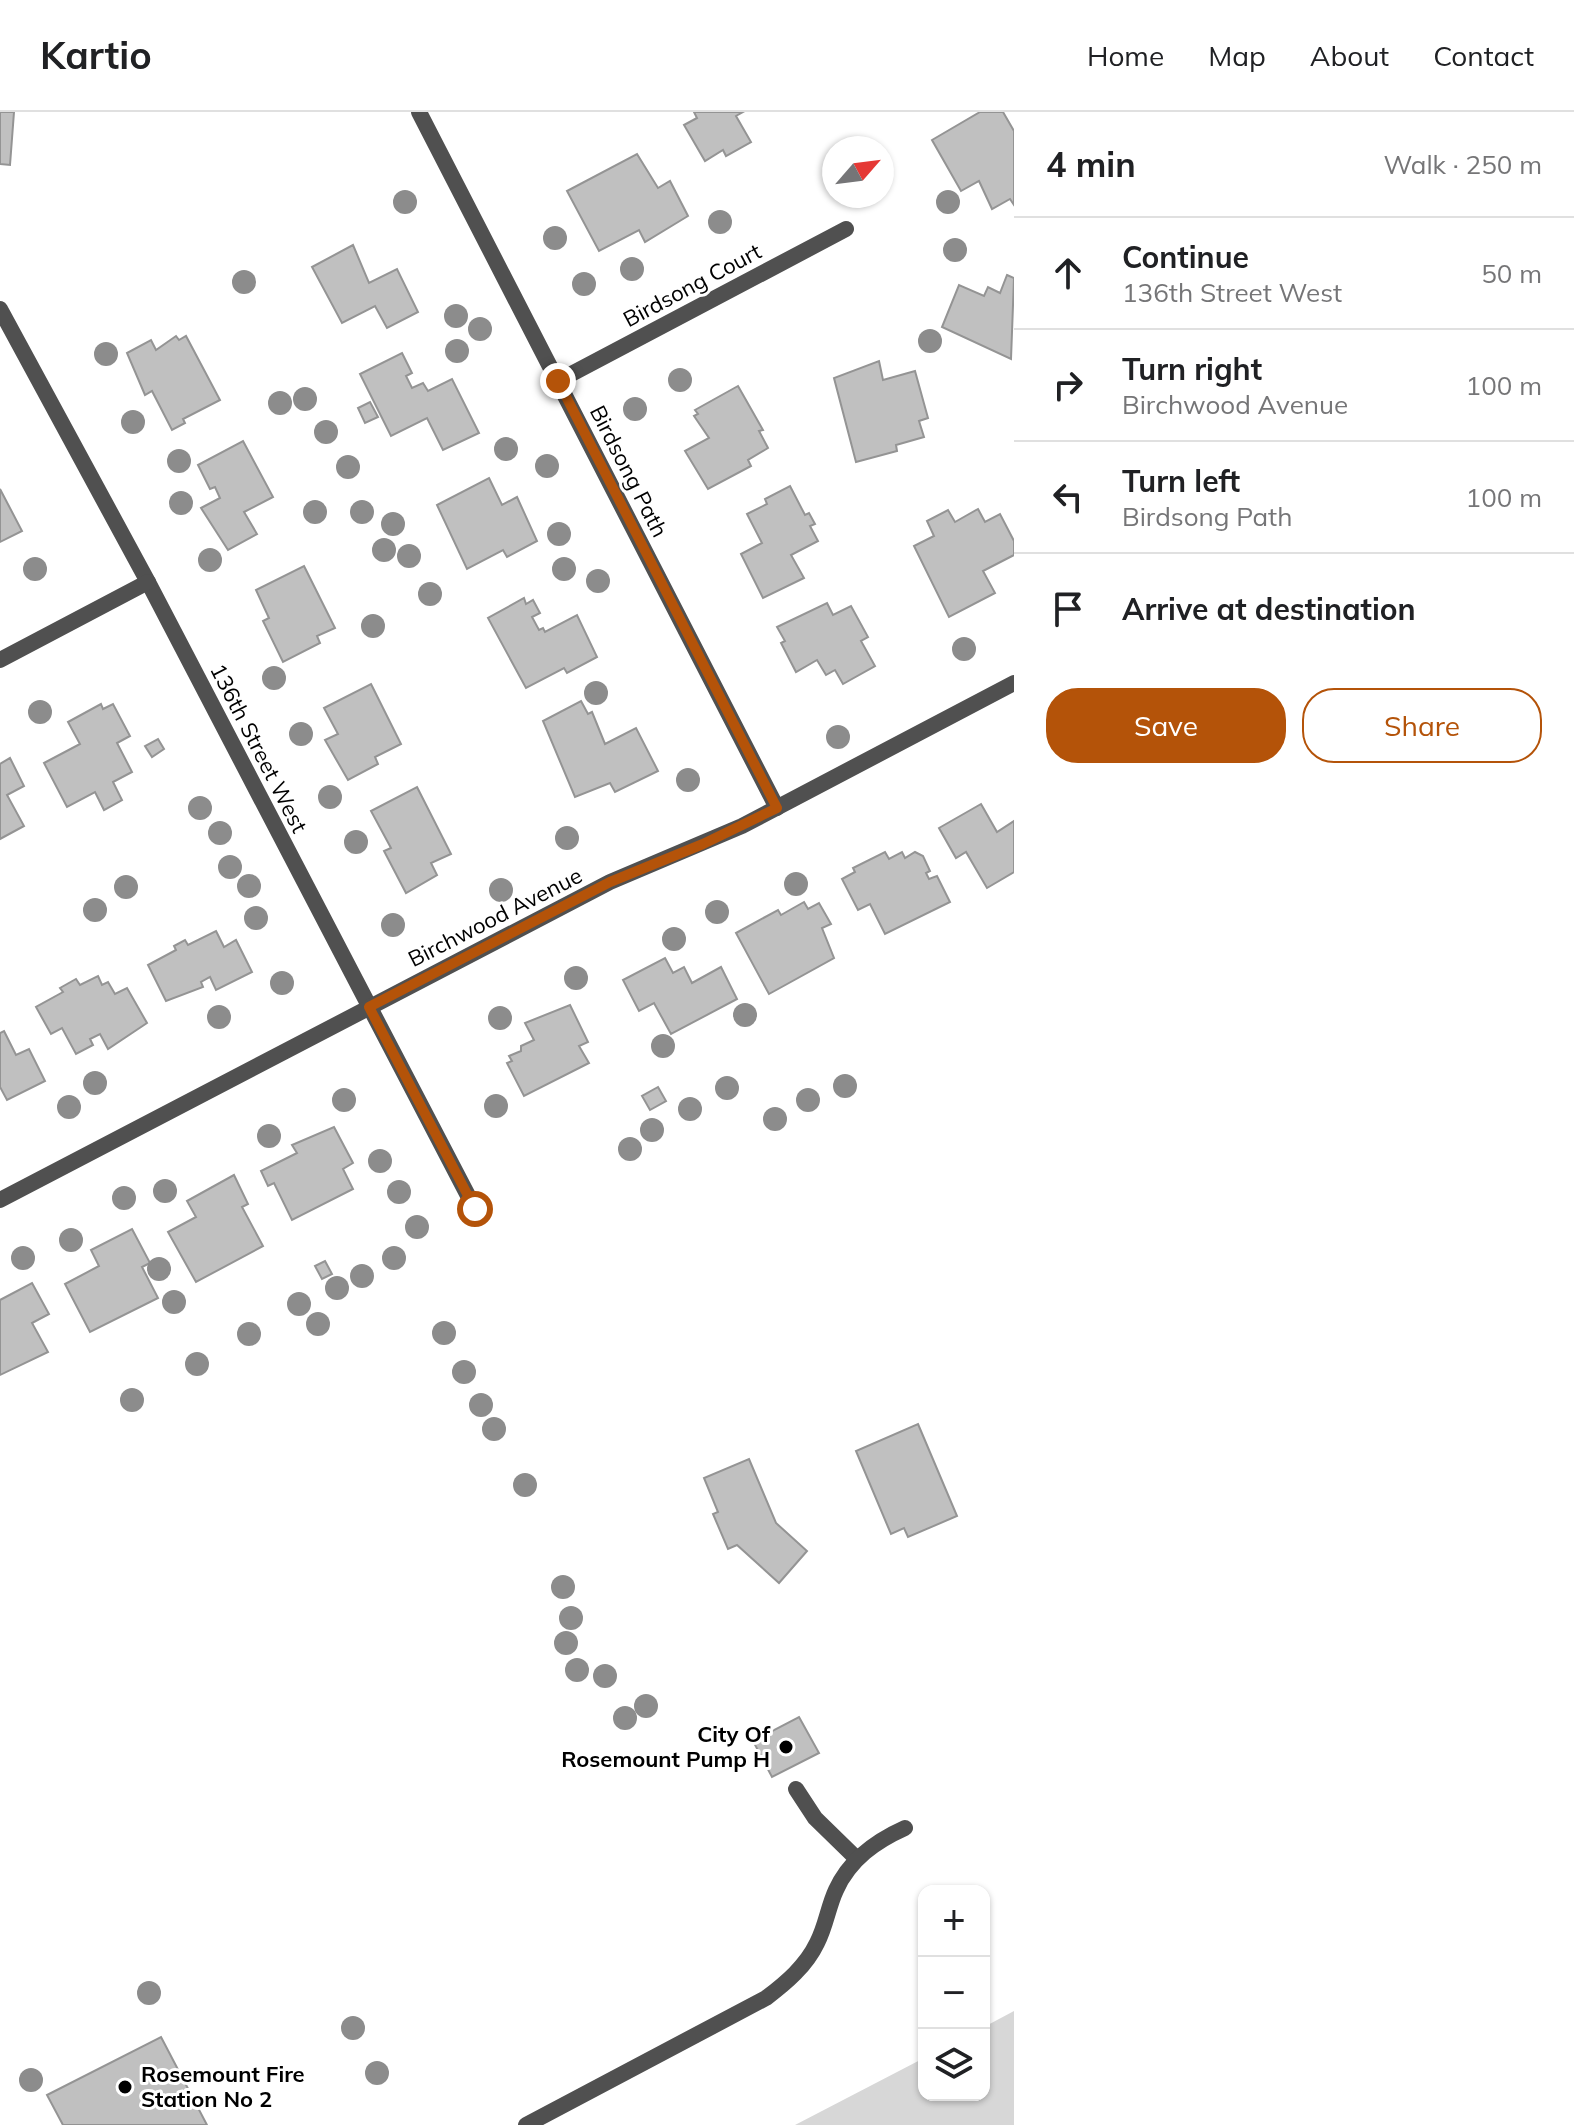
<!DOCTYPE html>
<html lang="en">
<head>
<meta charset="utf-8">
<style>
  :root { --surface:#fff; --page:#f2f2f2; --text:#202124; --muted:#757577; --line:#e0e0e0; --accent:#b45309 }
  body { margin:0; font-family:Mulish,sans-serif; background:var(--page); color:var(--text) }
  .controls { position:absolute; right:24px; bottom:24px; display:grid; overflow:hidden; border-radius:16px; box-shadow:0 2px 6px #0004 }
  .controls button { width:72px; height:72px; display:grid; place-items:center; padding:0; border:0; border-bottom:2px solid var(--line); background:var(--surface); color:var(--text); font:40px sans-serif }
  .compass { position:absolute; left:822px; top:24px; width:72px; height:72px; border-radius:50%; background:var(--surface); box-shadow:0 2px 6px #0004; rotate:62deg }
  .stop { position:absolute; width:24px; height:24px; margin:-18px; border:6px solid #b45309; border-radius:50%; background:#fff }
  .stop.end { background:#b45309; border-color:#fff; box-shadow:0 2px 8px #0008 }
  .list { margin:0; padding:0; list-style:none }
  h2 { display:flex; justify-content:space-between; align-items:center; height:104px; margin:0; padding:0 32px; font-size:34px }
  h2 small { font-size:26px; font-weight:400; color:var(--muted) }
  .list li { display:grid; grid-template-columns:52px 1fr auto; gap:24px; align-items:center; box-sizing:border-box; height:112px; padding:0 32px; border-top:2px solid var(--line) }
  .list b { display:block; font-size:30px; white-space:nowrap }
  .list p { margin:0; font-size:26px; white-space:nowrap; color:var(--muted) }
  .list em { font-size:26px; font-style:normal; color:var(--muted) }
  .actions { display:flex; gap:16px; padding:24px 32px }
  .actions a { flex:1; padding:18px 0; border:2px solid var(--accent); border-radius:32px; text-align:center; font-size:28px; color:var(--accent) }
  .actions .main { background:var(--accent); color:#fff }
  .icon { flex:none; width:44px; height:44px; fill:none; stroke:currentColor; stroke-width:2; stroke-linecap:round; stroke-linejoin:round }
  .map { position:relative; flex:none; width:1014px; height:2013px; overflow:hidden }
  header { display:flex; align-items:center; gap:48px; box-sizing:border-box; height:112px; padding:0 40px; background:var(--surface); border-bottom:2px solid var(--line) }
  header strong { font-size:38px }
  nav { display:flex; gap:44px; margin-inline-start:auto; font-size:28px }
  main { display:flex }
  aside { flex:1; background:var(--surface) }
  .map>svg:first-child { display:block }
  .green { fill:#d7d7d7 }
  .building { fill:#c0c0c0; stroke:#949494; stroke-width:2 }
  .lines { fill:none; stroke-linecap:round; stroke-linejoin:round }
  .lane { stroke:#505050; stroke-width:16 }
  .street { stroke:#505050; stroke-width:16 }
  .tree { fill:#8c8c8c }
  .route { stroke:#b45309; stroke-width:10 }
  .poi-dot { fill:#000; stroke:#fff; stroke-width:3 }
  .labels { text-anchor:middle; dominant-baseline:central; stroke-width:6; stroke-linejoin:round; paint-order:stroke }
  .street-label { font-size:22px; fill:#000; stroke:#fff }
  .poi-label { font-size:22px; font-weight:bold; fill:#000; stroke:#fff; text-anchor:end }
</style>
</head>
<body>
<header>
<strong>Kartio</strong>
<nav><a>Home</a><a>Map</a><a>About</a><a>Contact</a></nav>
</header>
<main>
<div class="map">
<svg width="1014" height="2013" viewBox="0 0 1014 2013">
  <rect width="100%" height="100%" fill="#fff"/>
  <polygon class="green" points="1014,1899 1014,2013 795,2013 924,1946 924,1983 984,1983 984,1915"/>
  <g class="building">
    <polygon points="0,0 14,0 10,53 0,52"/>
    <polygon points="694,0 743,0 736,4 751,30 726,44 723,38 705,49 684,13 697,6"/>
    <polygon points="980,0 1003,0 1014,19 1014,93 1010,87 992,97 979,69 961,79 932,28"/>
    <polygon points="637,42 658,76 670,69 688,104 645,130 639,118 599,139 567,79"/>
    <polygon points="353,133 369,171 397,157 418,200 387,216 375,194 342,211 312,155"/>
    <polygon points="1007,163 1014,166 1011,247 942,215 959,173 984,184 988,175 1000,181"/>
    <polygon points="176,224 179,228 186,224 220,288 183,307 185,311 172,318 152,279 145,283 127,241 151,228 156,238"/>
    <polygon points="402,241 412,261 406,264 412,276 423,271 428,279 452,267 479,321 443,338 427,306 391,324 360,262"/>
    <polygon points="879,249 883,268 915,259 928,306 919,309 924,325 896,333 897,339 856,350 834,266"/>
    <polygon points="738,274 763,318 759,319 768,336 748,348 751,354 708,377 685,339 709,326 694,304 698,302 695,298"/>
    <polygon points="370,290 378,305 365,311 358,296"/>
    <polygon points="243,329 273,385 244,400 257,422 228,438 201,396 220,386 215,375 210,377 198,353"/>
    <polygon points="489,366 502,393 517,385 537,429 507,445 503,438 467,457 437,393"/>
    <polygon points="790,374 805,403 809,401 815,412 810,414 818,429 791,443 804,466 763,486 741,442 762,431 747,402 767,392 765,387"/>
    <polygon points="0,377 22,419 0,430"/>
    <polygon points="978,397 985,410 1000,402 1014,429 1014,443 983,459 995,481 949,505 914,434 934,424 927,409 948,398 955,410"/>
    <polygon points="304,454 335,516 317,524 320,531 283,550 263,509 269,506 256,478"/>
    <polygon points="524,486 526,492 533,488 540,501 532,505 539,518 543,516 545,520 577,503 597,545 567,561 564,556 526,576 488,506"/>
    <polygon points="827,491 833,503 851,494 868,525 861,529 875,554 843,572 835,558 826,563 817,548 796,560 781,531 785,529 777,515"/>
    <polygon points="371,572 401,632 375,645 378,652 348,668 325,628 338,622 324,596"/>
    <polygon points="581,589 588,602 592,600 605,632 636,616 658,659 615,680 610,671 575,685 543,609"/>
    <polygon points="101,592 103,597 113,592 130,624 117,631 132,660 113,670 122,688 104,698 95,680 67,695 44,651 80,632 68,610"/>
    <polygon points="158,627 164,637 152,645 145,634"/>
    <polygon points="10,646 24,674 7,683 24,714 0,727 0,652"/>
    <polygon points="417,675 451,742 431,751 437,763 406,781 384,739 391,736 371,699"/>
    <polygon points="981,692 997,720 1014,709 1014,760 987,776 966,740 956,746 939,716"/>
    <polygon points="885,740 889,747 902,740 905,746 915,740 923,744 930,759 926,761 929,767 937,764 950,790 885,822 870,792 858,798 842,767 855,760 853,756"/>
    <polygon points="804,790 808,797 819,791 831,812 822,816 834,846 769,882 736,821 778,798 781,803"/>
    <polygon points="216,819 224,835 236,828 252,860 216,878 210,865 201,870 203,875 166,889 148,853 176,838 174,834 185,828 188,833"/>
    <polygon points="665,846 673,861 684,855 692,871 721,855 737,887 671,922 654,891 639,899 623,868"/>
    <polygon points="98,864 102,873 108,870 115,882 127,876 147,911 108,937 100,922 90,927 93,933 76,942 62,916 51,922 36,895 63,880 60,876 76,867 80,873"/>
    <polygon points="570,893 588,930 579,934 589,951 524,984 507,951 512,949 509,944 521,939 521,934 534,928 525,911"/>
    <polygon points="4,919 16,943 29,937 45,969 7,988 0,975 0,921"/>
    <polygon points="658,975 666,989 650,998 642,984"/>
    <polygon points="334,1015 353,1051 343,1057 353,1077 292,1108 274,1071 268,1074 261,1059 297,1041 292,1033"/>
    <polygon points="234,1063 248,1092 242,1095 263,1134 196,1170 168,1120 196,1105 187,1089"/>
    <polygon points="132,1117 150,1151 142,1155 158,1186 90,1220 65,1172 99,1154 91,1138"/>
    <polygon points="325,1149 332,1162 322,1167 315,1154"/>
    <polygon points="32,1171 49,1202 32,1211 48,1240 0,1263 0,1188"/>
    <polygon points="918,1312 957,1404 908,1425 904,1416 891,1422 856,1339"/>
    <polygon points="749,1347 776,1411 807,1439 779,1471 737,1433 728,1437 713,1402 718,1400 704,1366"/>
    <polygon points="799,1605 819,1641 772,1665 753,1629"/>
    <polygon points="161,1925 207,2013 63,2013 47,1983"/>
  </g>
  <g class="lines">
    <g class="lane">
      <polyline points="796,1677 815,1706 857,1747"/>
      <path d="M 526,2013 L 766,1886 C 786,1871 806,1854 817,1831 C 826,1814 828,1795 836,1778 C 850,1747 876,1729 905,1716"/>
    </g>
    <g class="street">
      <polyline points="419,0 777,696"/>
      <polyline points="0,197 148,470 475,1097"/>
      <polyline points="558,269 846,117"/>
      <polyline points="0,548 148,470"/>
      <polyline points="0,1088 610,770 742,714 1014,571"/>
    </g>
  </g>
  <g class="tree">
    <circle cx="405" cy="90" r="12"/>
    <circle cx="948" cy="90" r="12"/>
    <circle cx="720" cy="110" r="12"/>
    <circle cx="555" cy="126" r="12"/>
    <circle cx="955" cy="138" r="12"/>
    <circle cx="632" cy="157" r="12"/>
    <circle cx="244" cy="170" r="12"/>
    <circle cx="584" cy="172" r="12"/>
    <circle cx="456" cy="204" r="12"/>
    <circle cx="480" cy="217" r="12"/>
    <circle cx="930" cy="229" r="12"/>
    <circle cx="457" cy="239" r="12"/>
    <circle cx="106" cy="242" r="12"/>
    <circle cx="680" cy="268" r="12"/>
    <circle cx="305" cy="287" r="12"/>
    <circle cx="280" cy="291" r="12"/>
    <circle cx="635" cy="297" r="12"/>
    <circle cx="133" cy="310" r="12"/>
    <circle cx="326" cy="320" r="12"/>
    <circle cx="506" cy="337" r="12"/>
    <circle cx="179" cy="349" r="12"/>
    <circle cx="547" cy="354" r="12"/>
    <circle cx="348" cy="355" r="12"/>
    <circle cx="181" cy="391" r="12"/>
    <circle cx="315" cy="400" r="12"/>
    <circle cx="362" cy="400" r="12"/>
    <circle cx="393" cy="412" r="12"/>
    <circle cx="559" cy="422" r="12"/>
    <circle cx="384" cy="438" r="12"/>
    <circle cx="409" cy="444" r="12"/>
    <circle cx="210" cy="448" r="12"/>
    <circle cx="35" cy="457" r="12"/>
    <circle cx="564" cy="457" r="12"/>
    <circle cx="598" cy="469" r="12"/>
    <circle cx="430" cy="482" r="12"/>
    <circle cx="373" cy="514" r="12"/>
    <circle cx="964" cy="537" r="12"/>
    <circle cx="274" cy="566" r="12"/>
    <circle cx="596" cy="581" r="12"/>
    <circle cx="40" cy="600" r="12"/>
    <circle cx="301" cy="622" r="12"/>
    <circle cx="838" cy="625" r="12"/>
    <circle cx="688" cy="668" r="12"/>
    <circle cx="330" cy="685" r="12"/>
    <circle cx="200" cy="696" r="12"/>
    <circle cx="220" cy="721" r="12"/>
    <circle cx="567" cy="726" r="12"/>
    <circle cx="356" cy="730" r="12"/>
    <circle cx="230" cy="755" r="12"/>
    <circle cx="796" cy="772" r="12"/>
    <circle cx="249" cy="774" r="12"/>
    <circle cx="126" cy="775" r="12"/>
    <circle cx="501" cy="778" r="12"/>
    <circle cx="95" cy="798" r="12"/>
    <circle cx="717" cy="800" r="12"/>
    <circle cx="256" cy="806" r="12"/>
    <circle cx="393" cy="813" r="12"/>
    <circle cx="674" cy="827" r="12"/>
    <circle cx="576" cy="866" r="12"/>
    <circle cx="282" cy="871" r="12"/>
    <circle cx="745" cy="903" r="12"/>
    <circle cx="219" cy="905" r="12"/>
    <circle cx="500" cy="906" r="12"/>
    <circle cx="663" cy="934" r="12"/>
    <circle cx="95" cy="971" r="12"/>
    <circle cx="845" cy="974" r="12"/>
    <circle cx="727" cy="976" r="12"/>
    <circle cx="344" cy="988" r="12"/>
    <circle cx="808" cy="988" r="12"/>
    <circle cx="496" cy="994" r="12"/>
    <circle cx="69" cy="995" r="12"/>
    <circle cx="690" cy="997" r="12"/>
    <circle cx="775" cy="1007" r="12"/>
    <circle cx="652" cy="1018" r="12"/>
    <circle cx="269" cy="1024" r="12"/>
    <circle cx="630" cy="1037" r="12"/>
    <circle cx="380" cy="1049" r="12"/>
    <circle cx="165" cy="1079" r="12"/>
    <circle cx="399" cy="1080" r="12"/>
    <circle cx="124" cy="1086" r="12"/>
    <circle cx="417" cy="1115" r="12"/>
    <circle cx="71" cy="1128" r="12"/>
    <circle cx="23" cy="1146" r="12"/>
    <circle cx="394" cy="1146" r="12"/>
    <circle cx="159" cy="1157" r="12"/>
    <circle cx="362" cy="1164" r="12"/>
    <circle cx="337" cy="1176" r="12"/>
    <circle cx="174" cy="1190" r="12"/>
    <circle cx="299" cy="1192" r="12"/>
    <circle cx="318" cy="1212" r="12"/>
    <circle cx="444" cy="1221" r="12"/>
    <circle cx="249" cy="1222" r="12"/>
    <circle cx="197" cy="1252" r="12"/>
    <circle cx="464" cy="1260" r="12"/>
    <circle cx="132" cy="1288" r="12"/>
    <circle cx="481" cy="1293" r="12"/>
    <circle cx="494" cy="1317" r="12"/>
    <circle cx="525" cy="1373" r="12"/>
    <circle cx="563" cy="1475" r="12"/>
    <circle cx="571" cy="1506" r="12"/>
    <circle cx="566" cy="1531" r="12"/>
    <circle cx="577" cy="1558" r="12"/>
    <circle cx="605" cy="1564" r="12"/>
    <circle cx="646" cy="1594" r="12"/>
    <circle cx="625" cy="1606" r="12"/>
    <circle cx="149" cy="1881" r="12"/>
    <circle cx="353" cy="1916" r="12"/>
    <circle cx="377" cy="1961" r="12"/>
    <circle cx="31" cy="1968" r="12"/>
  </g>
  <g class="lines">
    <polyline class="route" points="475,1097 369,895 610,770 703,732 777,696 558,269"/>
  </g>
  <g class="poi-dot">
    <circle cx="786" cy="1635" r="8"/>
    <circle cx="125" cy="1975" r="8"/>
  </g>
  <g class="labels">
    <g class="street-label">
      <text transform="translate(692 173) rotate(-28)">Birdsong Court</text>
      <text transform="translate(629 359) rotate(63)">Birdsong Path</text>
      <text transform="translate(259 636) rotate(63)">136th Street West</text>
      <text transform="translate(495 805) rotate(-27)">Birchwood Avenue</text>
    </g>
    <g class="poi-label">
      <text x="770" y="1622">City Of<tspan x="770" dy="25">Rosemount Pump H</tspan></text>
      <text x="141" y="1962" text-anchor="start">Rosemount Fire<tspan x="141" dy="25">Station No 2</tspan></text>
    </g>
  </g>
</svg>
<div class="controls">
<button>+</button>
<button>−</button>
<button><svg class="icon" aria-label="layers" viewBox="0 0 24 24"><path d="M12 4l9 5-9 5-9-5zM3 14l9 5 9-5"/></svg></button>
</div>
<svg class="compass" viewBox="-18 -18 36 36"><path d="M0-13l5 13h-10z" fill="#e53935"/><path d="M0 13l5-13h-10z" fill="#757577"/></svg>
<div class="stop" style="left:475px;top:1097px"></div>
<div class="stop end" style="left:558px;top:269px"></div>
</div>
<aside>
<h2>4 min<small>Walk · 250 m</small></h2>
<ul class="list">
<li><svg class="icon" aria-label="ahead" viewBox="0 0 24 24"><path d="M12 20V5M6 11l6-6 6 6"/></svg><div><b>Continue</b><p>136th Street West</p></div><em>50 m</em></li>
<li><svg class="icon" aria-label="right" viewBox="0 0 24 24"><path d="M7 20v-9h11M14 6l5 5-5 5"/></svg><div><b>Turn right</b><p>Birchwood Avenue</p></div><em>100 m</em></li>
<li><svg class="icon" aria-label="left" viewBox="0 0 24 24"><path d="M17 20v-9H6M10 6l-5 5 5 5"/></svg><div><b>Turn left</b><p>Birdsong Path</p></div><em>100 m</em></li>
<li><svg class="icon" aria-label="arrive" viewBox="0 0 24 24"><path d="M6 21V4h12l-3 4 3 4H6"/></svg><div><b>Arrive at destination</b></div></li>
</ul>
<div class="actions"><a class="main">Save</a><a>Share</a></div>
</aside>
</main>
</body>
</html>
